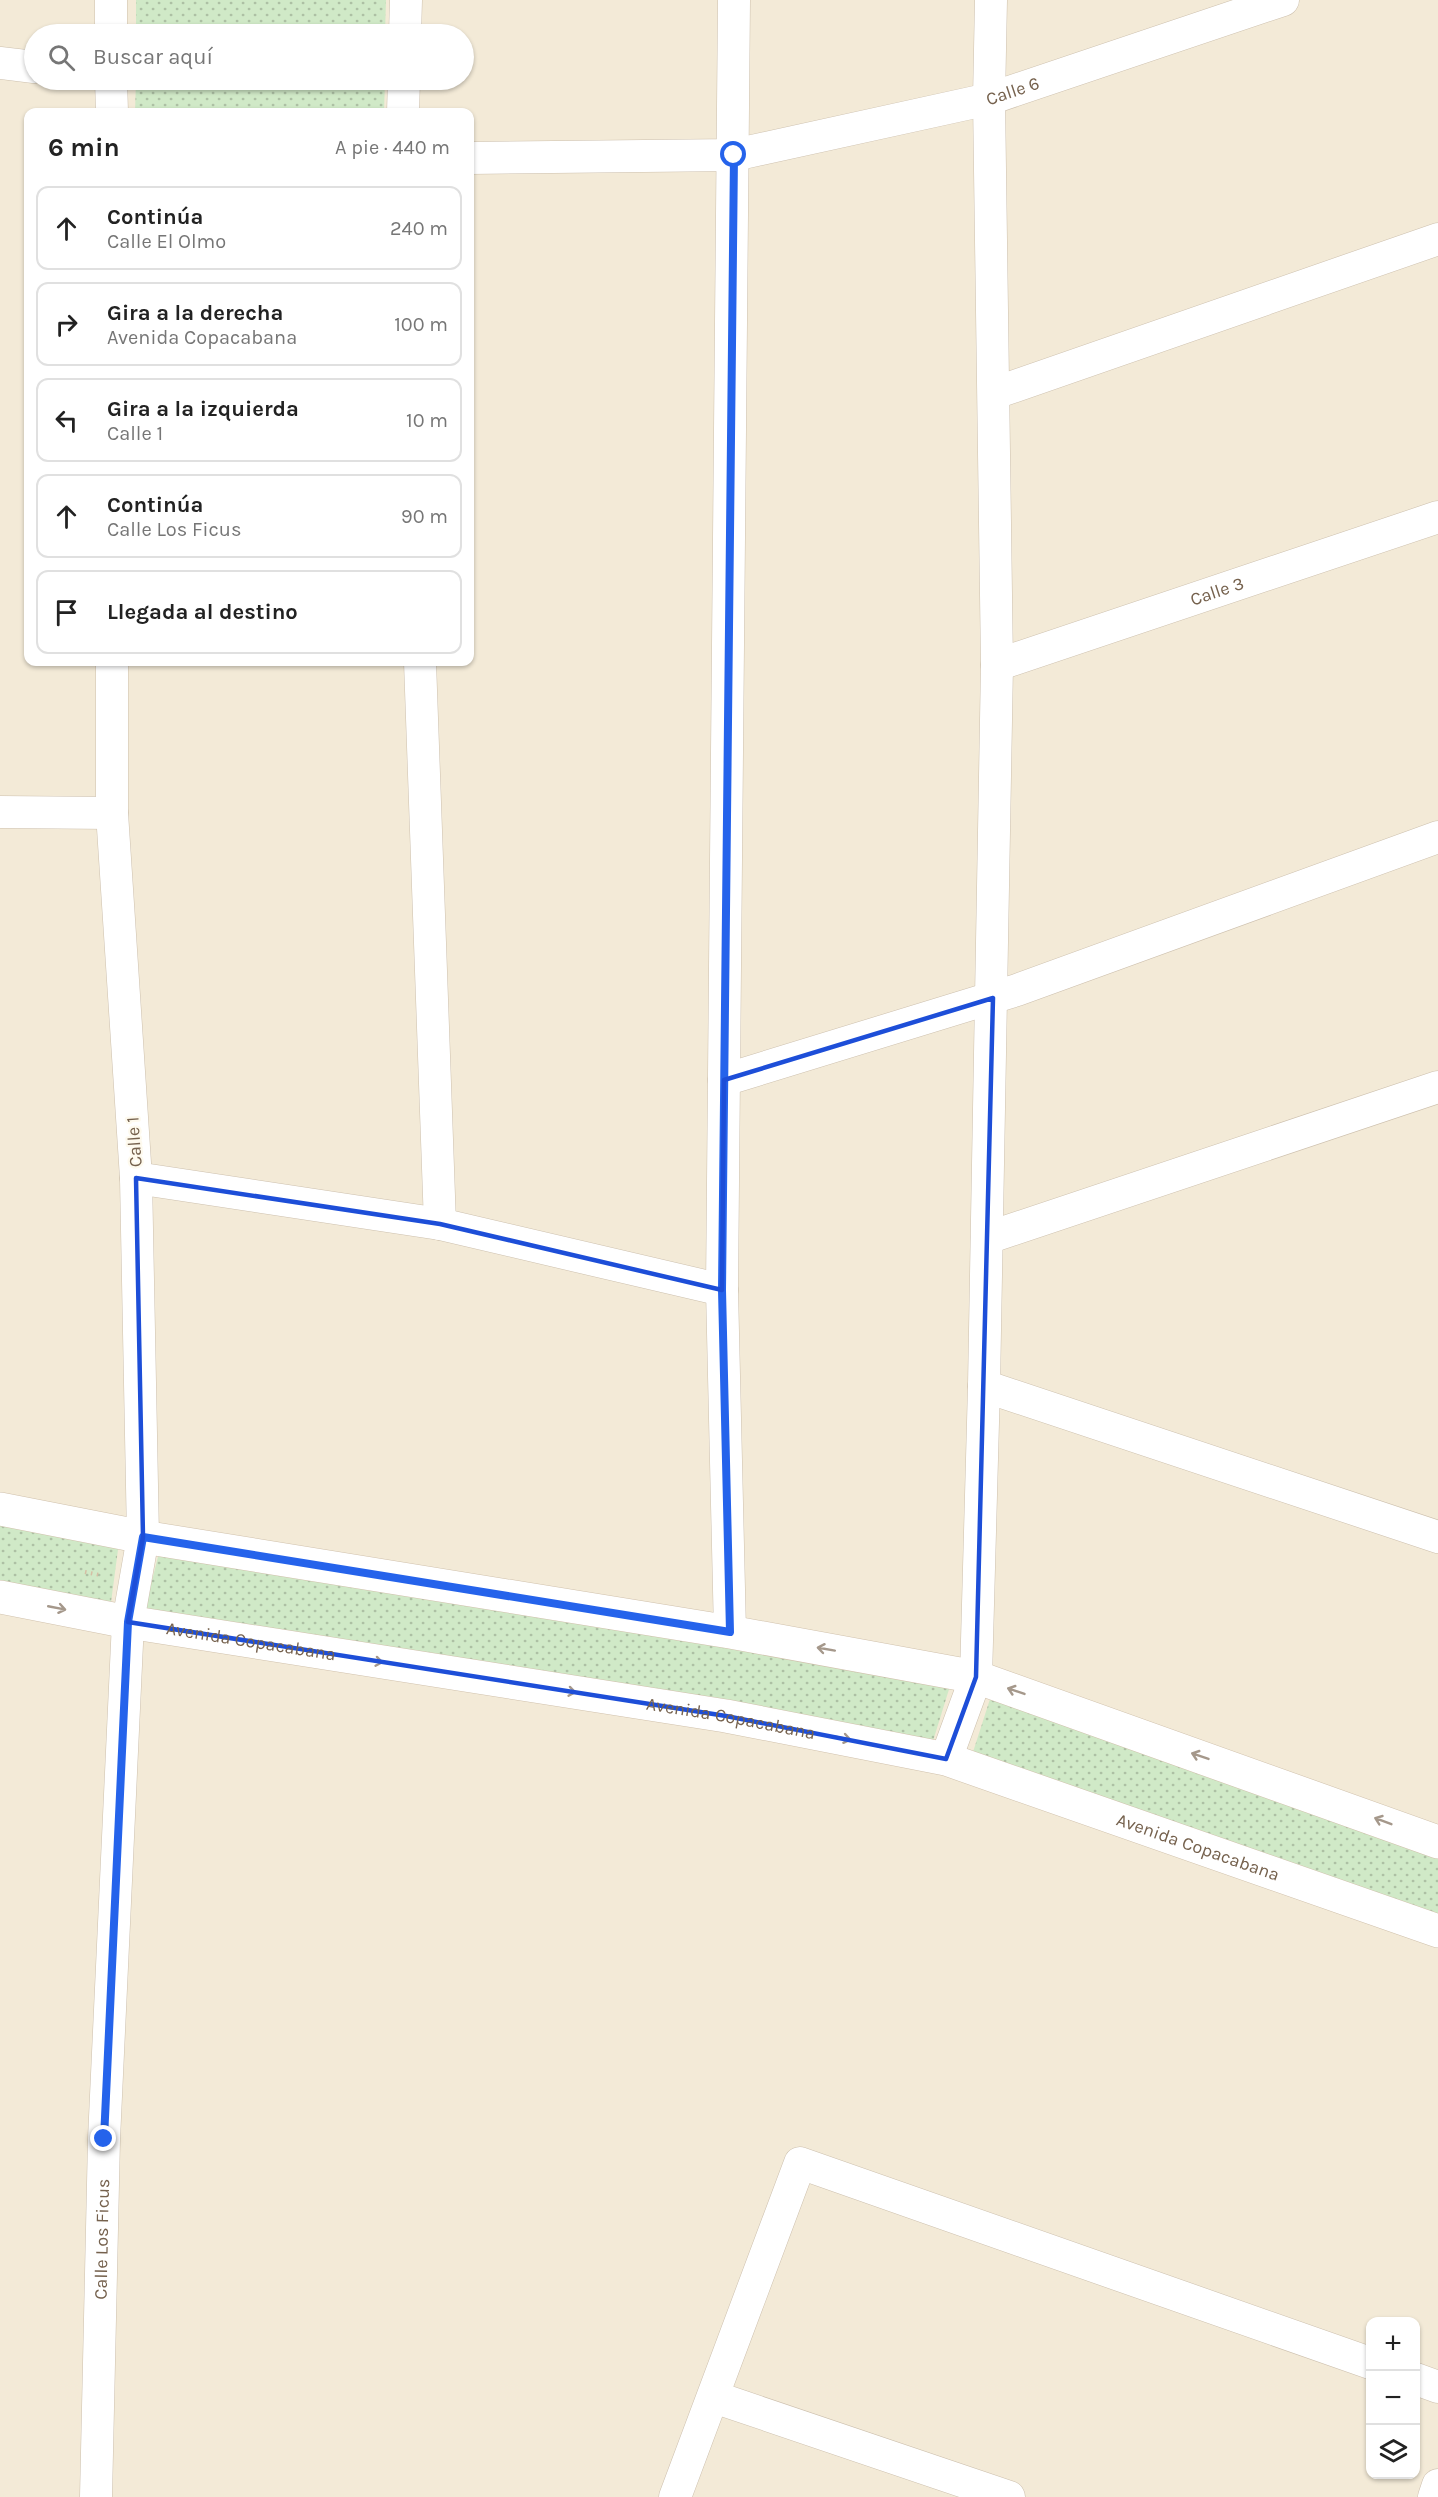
<!DOCTYPE html>
<html lang="es">
<head>
<meta charset="utf-8">
<style>
  :root { --surface:#fff; --page:#f6f6f6; --text:#222; --muted:#767676; --line:#e0e0e0 }
  body { margin:0; font-family:Karla,sans-serif; background:var(--page); color:var(--text) }
  .controls { position:absolute; right:18px; bottom:18px; display:grid; overflow:hidden; border-radius:12px; box-shadow:0 2px 4px #0004 }
  .controls button { width:54px; height:54px; display:grid; place-items:center; padding:0; border:0; border-bottom:2px solid var(--line); background:var(--surface); color:var(--text); font:30px sans-serif }
  .stop { position:absolute; width:18px; height:18px; margin:-14px; border:4px solid #2563eb; border-radius:50%; background:#fff }
  .stop.end { background:#2563eb; border-color:#fff; box-shadow:0 2px 6px #0008 }
  .list { margin:0; padding:0; list-style:none }
  h2 { display:flex; justify-content:space-between; align-items:center; height:78px; margin:0; padding:0 24px; font-size:26px }
  h2 small { font-size:20px; font-weight:400; color:var(--muted) }
  .list li { display:grid; grid-template-columns:39px 1fr auto; gap:18px; align-items:center; box-sizing:border-box; height:84px; margin:0 12px 12px; padding:0 12px; border:2px solid var(--line); border-radius:12px }
  .list b { display:block; font-size:22px; white-space:nowrap }
  .list p { margin:0; font-size:20px; white-space:nowrap; color:var(--muted) }
  .list em { font-size:20px; font-style:normal; color:var(--muted) }
  .icon { flex:none; width:33px; height:33px; fill:none; stroke:currentColor; stroke-width:2; stroke-linecap:round; stroke-linejoin:round }
  .map { position:relative; flex:none; width:1438px; height:2497px; overflow:hidden }
  .search { position:absolute; background:var(--surface); box-shadow:0 2px 4px #0004; left:24px; top:24px; width:450px; height:66px; display:flex; align-items:center; gap:15px; box-sizing:border-box; padding:0 21px; border-radius:33px; color:var(--muted); font-size:22px }
  .panel { position:absolute; background:var(--surface); box-shadow:0 2px 4px #0004; left:24px; top:108px; width:450px; height:558px; border-radius:12px }
  .map>svg:first-child { display:block }
  .residential { fill:#f3ead7; fill-rule:evenodd }
  .park { fill:url(#park-dots) }
  .lines { fill:none; stroke-linecap:round; stroke-linejoin:round }
  .street-casing { stroke:#cdc0ae; stroke-width:33 }
  .secondary-casing { stroke:#d0c1ac; stroke-width:34 }
  .path { stroke:#d5bea4; stroke-width:4; stroke-dasharray:1.5 4.5; stroke-linecap:butt }
  .street { stroke:#fff; stroke-width:32 }
  .secondary { stroke:#fff; stroke-width:33 }
  .oneway { stroke:#a5988b }
  .route { stroke:#2563eb; stroke-width:8 }
  .marked { fill:none; stroke:#1d4ed8; stroke-width:4.5; stroke-linejoin:round }
  .labels { text-anchor:middle; dominant-baseline:central; stroke-width:4.5; stroke-linejoin:round; paint-order:stroke }
  .street-label { font-size:18px; fill:#75614d; stroke:#fefaee }
</style>
</head>
<body>
<div class="map">
<svg width="1438" height="2497" viewBox="0 0 1438 2497">
  <defs>
    <pattern id="park-dots" width="8" height="8" patternUnits="userSpaceOnUse" patternTransform="scale(1.5)"><rect width="8" height="8" fill="#d0e9c7"/><path d="M2 2h.1M6 6h.1" fill="none" stroke="#adc0a4" stroke-width="1.8" stroke-linecap="round"/></pattern>
  </defs>
  <rect width="100%" height="100%" fill="#fbf7e8"/>
  <path class="residential" d="M 0,0 L 1438,0 L 1438,2497 L 0,2497 ZM 34,34 L 464,34 L 464,80 L 34,80 ZM 28,112 L 470,112 L 470,662 L 28,662 ZM 1370,2322 L 1416,2322 L 1416,2474 L 1370,2474 Z"/>
  <g class="park">
    <polygon points="136,0 386,0 385,34 136,34"/>
    <polygon points="136,80 385,80 384,112 135,112"/>
    <polygon points="0,1520 119,1542 110,1610 0,1588"/>
    <polygon points="160,1549 951,1683 932,1744 144,1612"/>
    <polygon points="990,1699 1438,1859 1438,1914 973,1752"/>
  </g>
  <g class="lines">
    <g class="street-casing">
      <g id="street">
        <polyline points="111,0 111,34"/>
        <polyline points="405,34 406,0"/>
        <polyline points="0,63 34,67"/>
        <polyline points="111,80 112,112"/>
        <polyline points="403,112 404,80"/>
        <path id="s1" d="M 470,158 L 734,155 L 989,99 L 1283,0"/>
        <polyline points="995,393 1438,239"/>
        <polyline points="420,662 440,1224"/>
        <path id="s2" d="M 997,665 L 1438,517"/>
        <polyline points="0,812 112,813"/>
        <polyline points="724,1080 1017,990 1438,837"/>
        <polyline points="136,1178 440,1224 722,1290"/>
        <polyline points="987,1238 1438,1087"/>
        <polyline points="984,1386 1438,1537"/>
        <polyline points="730,1632 722,1290 734,0"/>
        <polyline points="946,1759 976,1677 984,1386 997,665 989,99 991,0"/>
        <polyline points="1416,2379 1438,2387"/>
        <polyline points="714,2397 1009,2497"/>
        <path id="s3" d="M 96,2497 L 104,2139 L 128,1622 L 143,1537 L 136,1178 L 112,813 L 112,662"/>
        <polyline points="675,2497 800,2163 1370,2363"/>
        <polyline points="1434,2497 1438,2485"/>
      </g>
    </g>
    <g class="secondary-casing">
      <g id="secondary">
        <polyline points="0,1509 143,1537 730,1632 976,1677 1438,1842"/>
        <path id="s4" d="M 0,1597 L 128,1622 L 726,1716 L 946,1759 L 1438,1931"/>
      </g>
    </g>
    <polyline class="path" points="85,1572 100,1575"/>
    <use href="#street" class="street"/>
    <use href="#secondary" class="secondary"/>
  </g>
  <defs><path id="oneway-shaft" d="M-6 0H5M1.5-3L5.5 0L1.5 3" fill="none" stroke-width="1.6" stroke-linecap="round" stroke-linejoin="round" transform="scale(1.5)"/></defs>
  <g class="oneway">
    <use href="#oneway-shaft" transform="translate(57 1608) rotate(11)"/>
    <use href="#oneway-shaft" transform="translate(826 1649) rotate(-170)"/>
    <use href="#oneway-shaft" transform="translate(374 1661) rotate(9)"/>
    <use href="#oneway-shaft" transform="translate(567 1691) rotate(9)"/>
    <use href="#oneway-shaft" transform="translate(1016 1691) rotate(-161)"/>
    <use href="#oneway-shaft" transform="translate(842 1738) rotate(11)"/>
    <use href="#oneway-shaft" transform="translate(1200 1756) rotate(-161)"/>
    <use href="#oneway-shaft" transform="translate(1383 1821) rotate(-159)"/>
  </g>
  <g class="lines">
    <polyline class="route" points="104,2139 128,1622 143,1537 730,1632 722,1290 734,155"/>
  </g>
  <path class="marked" d="M 993,998 L 976,1677 L 946,1759 L 726,1716 L 128,1622 L 143,1537 L 136,1178 L 440,1224 L 722,1290 L 724,1080 Z"/>
  <g class="labels">
    <g class="street-label">
      <text stroke="none"><textPath href="#s1" startOffset="550">Calle 6</textPath></text>
      <text stroke="none"><textPath href="#s2" startOffset="232">Calle 3</textPath></text>
      <text transform="translate(134 1142) rotate(-94)">Calle 1</text>
      <text stroke="none"><textPath href="#s4" startOffset="255">Avenida Copacabana</textPath></text>
      <text stroke="none"><textPath href="#s4" startOffset="741">Avenida Copacabana</textPath></text>
      <text stroke="none"><textPath href="#s4" startOffset="1227">Avenida Copacabana</textPath></text>
      <text stroke="none"><textPath href="#s3" startOffset="258">Calle Los Ficus</textPath></text>
    </g>
  </g>
</svg>
<div class="controls">
<button>+</button>
<button>−</button>
<button><svg class="icon" aria-label="layers" viewBox="0 0 24 24"><path d="M12 4l9 5-9 5-9-5zM3 14l9 5 9-5"/></svg></button>
</div>
<div class="stop" style="left:734px;top:155px"></div>
<div class="stop end" style="left:104px;top:2139px"></div>
<div class="search"><svg class="icon" aria-label="search" viewBox="0 0 24 24"><circle cx="10" cy="10" r="6"/><path d="M15 15l6 6"/></svg>Buscar aquí</div>
<section class="panel">
<h2>6 min<small>A pie · 440 m</small></h2>
<ul class="list">
<li><svg class="icon" aria-label="ahead" viewBox="0 0 24 24"><path d="M12 20V5M6 11l6-6 6 6"/></svg><div><b>Continúa</b><p>Calle El Olmo</p></div><em>240 m</em></li>
<li><svg class="icon" aria-label="right" viewBox="0 0 24 24"><path d="M7 20v-9h11M14 6l5 5-5 5"/></svg><div><b>Gira a la derecha</b><p>Avenida Copacabana</p></div><em>100 m</em></li>
<li><svg class="icon" aria-label="left" viewBox="0 0 24 24"><path d="M17 20v-9H6M10 6l-5 5 5 5"/></svg><div><b>Gira a la izquierda</b><p>Calle 1</p></div><em>10 m</em></li>
<li><svg class="icon" aria-label="ahead" viewBox="0 0 24 24"><path d="M12 20V5M6 11l6-6 6 6"/></svg><div><b>Continúa</b><p>Calle Los Ficus</p></div><em>90 m</em></li>
<li><svg class="icon" aria-label="arrive" viewBox="0 0 24 24"><path d="M6 21V4h12l-3 4 3 4H6"/></svg><div><b>Llegada al destino</b></div></li>
</ul>
</section>
</div>
</body>
</html>
